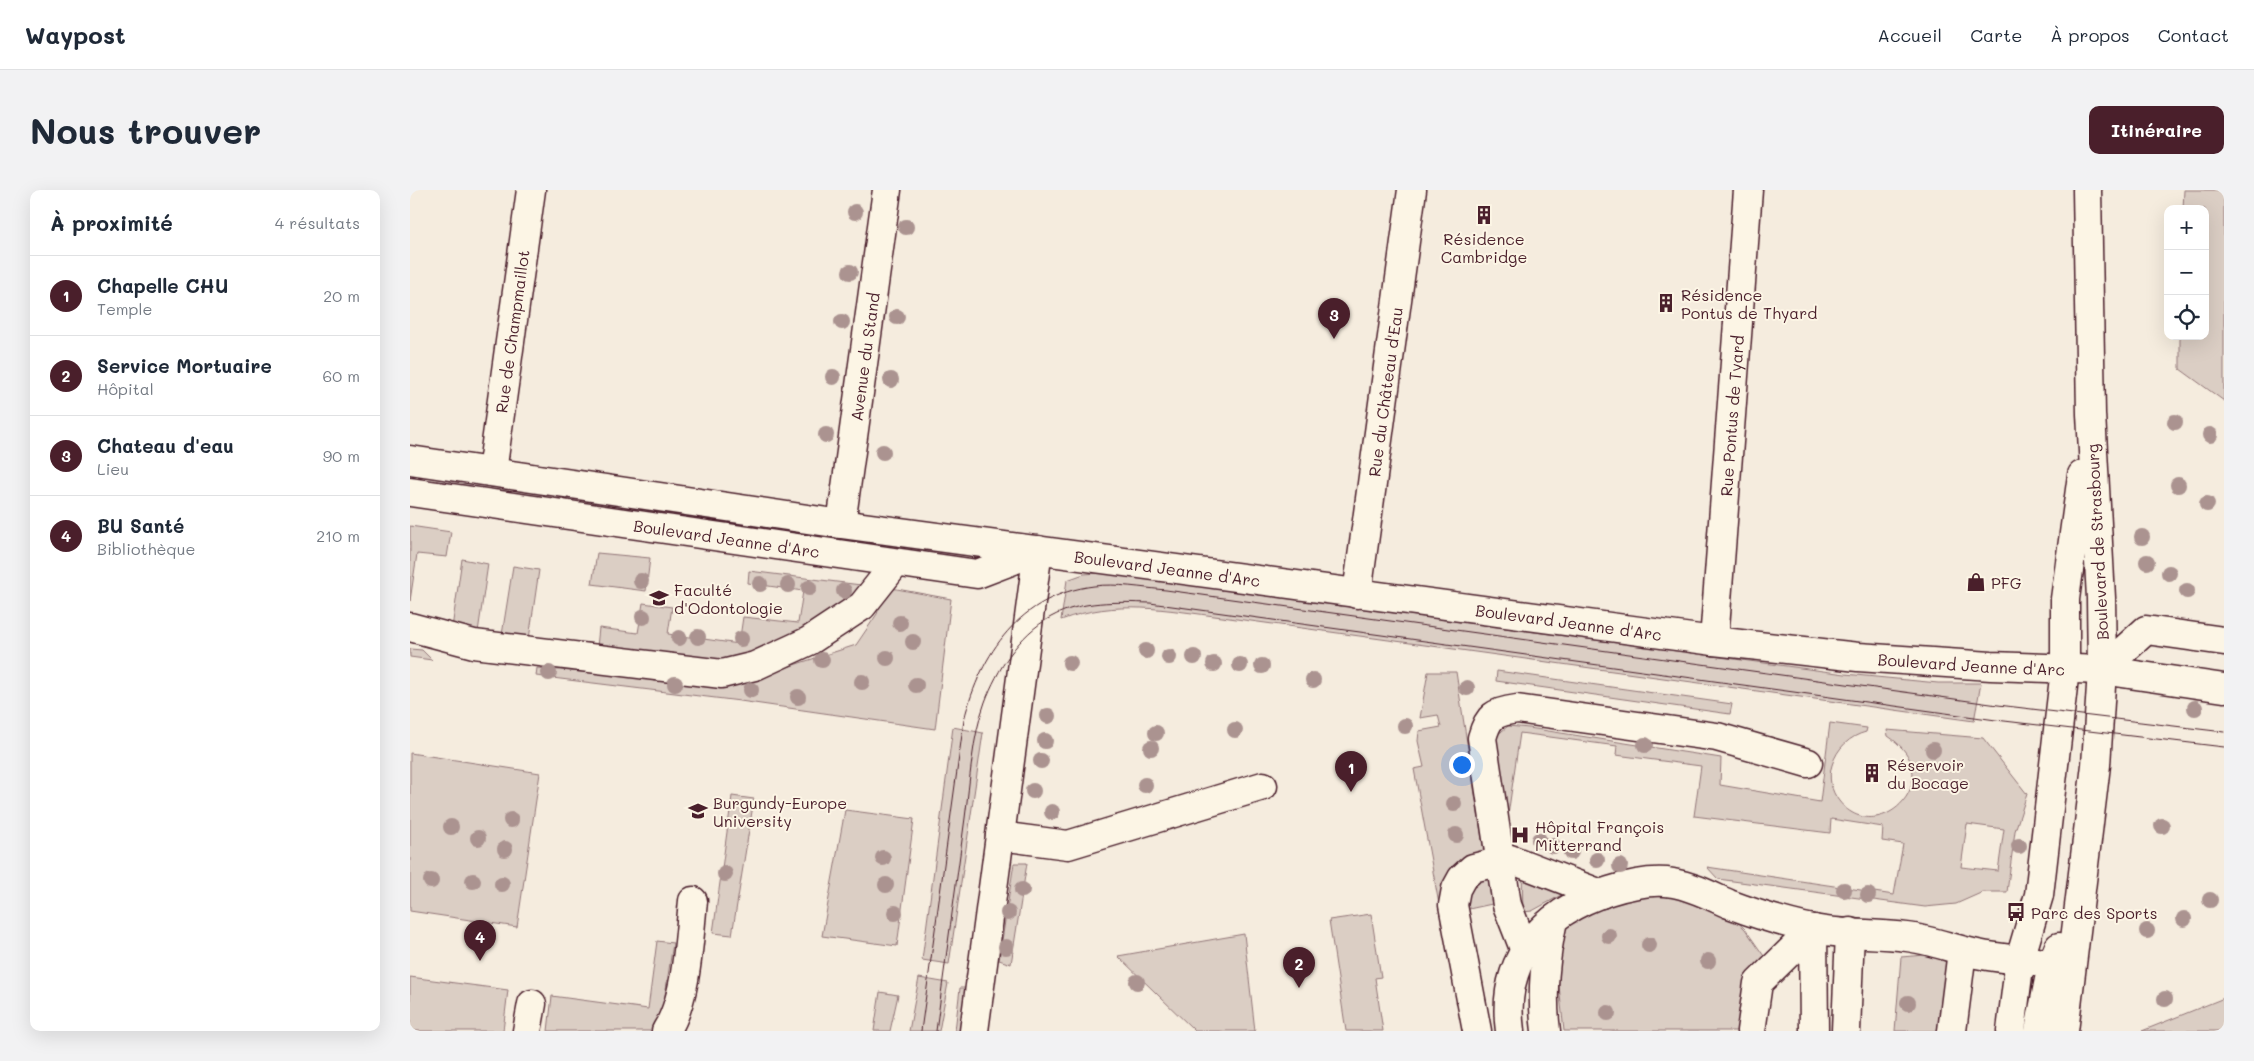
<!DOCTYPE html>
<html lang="fr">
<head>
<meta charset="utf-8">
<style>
  :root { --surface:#fff; --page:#f2f2f3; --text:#1f2937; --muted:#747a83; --line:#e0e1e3; --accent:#4a1f2b }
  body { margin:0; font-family:Mali,sans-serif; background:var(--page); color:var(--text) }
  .controls { position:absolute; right:15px; top:15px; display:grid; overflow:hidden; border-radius:10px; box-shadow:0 5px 20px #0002 }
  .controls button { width:45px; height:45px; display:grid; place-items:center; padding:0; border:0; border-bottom:1px solid var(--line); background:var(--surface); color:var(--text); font:25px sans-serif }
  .you { position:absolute; left:1051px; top:574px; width:18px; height:18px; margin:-12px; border:4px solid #fff; border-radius:50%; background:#1a73e8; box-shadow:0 0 0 8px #1a73e833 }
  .badge { display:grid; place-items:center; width:32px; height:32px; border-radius:50%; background:var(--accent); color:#fff; font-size:16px; font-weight:700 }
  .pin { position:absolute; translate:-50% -41px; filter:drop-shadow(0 1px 2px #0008) }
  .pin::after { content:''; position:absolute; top:26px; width:18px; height:15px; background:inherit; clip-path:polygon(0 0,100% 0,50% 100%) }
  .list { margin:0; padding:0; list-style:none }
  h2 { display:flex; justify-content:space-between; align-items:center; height:65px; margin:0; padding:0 20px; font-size:21px }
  h2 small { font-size:16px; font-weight:400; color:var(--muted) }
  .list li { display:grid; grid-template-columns:32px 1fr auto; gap:15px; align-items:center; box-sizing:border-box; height:80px; padding:0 20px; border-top:1px solid var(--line) }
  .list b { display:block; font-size:19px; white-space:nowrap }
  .list p { margin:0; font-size:16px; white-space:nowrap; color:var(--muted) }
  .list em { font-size:16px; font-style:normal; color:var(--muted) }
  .icon { flex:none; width:28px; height:28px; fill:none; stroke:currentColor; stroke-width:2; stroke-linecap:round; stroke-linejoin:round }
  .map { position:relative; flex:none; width:1814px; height:841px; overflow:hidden; border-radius:10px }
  header { display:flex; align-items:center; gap:30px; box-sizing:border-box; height:70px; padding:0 25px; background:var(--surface); border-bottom:1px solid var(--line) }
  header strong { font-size:24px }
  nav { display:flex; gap:28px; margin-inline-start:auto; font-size:18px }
  .intro { display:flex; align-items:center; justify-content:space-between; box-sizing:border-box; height:120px; padding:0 30px }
  h1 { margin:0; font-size:35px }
  .button { padding:12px 22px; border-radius:10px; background:var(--accent); color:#fff; font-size:18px; font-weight:700 }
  main { display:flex; gap:30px; padding:0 30px }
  aside { flex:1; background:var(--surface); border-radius:10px; box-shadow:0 5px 20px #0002 }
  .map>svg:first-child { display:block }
  .green { fill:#dbcec4; stroke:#927678; fill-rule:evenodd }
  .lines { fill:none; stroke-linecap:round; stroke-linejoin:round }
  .minor-casing { stroke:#4a1f2b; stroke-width:31 }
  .major-casing { stroke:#4a1f2b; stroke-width:31 }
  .minor { stroke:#fcf5e5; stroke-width:28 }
  .major { stroke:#fcf5e5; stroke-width:28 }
  .tram { stroke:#4a1f2b; stroke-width:1 }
  .tree { fill:#ab9390 }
  .labels { text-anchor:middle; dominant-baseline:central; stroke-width:4; stroke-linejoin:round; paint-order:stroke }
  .poi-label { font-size:16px; fill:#4a1f2b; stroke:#fcf5e5; text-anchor:start }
  .street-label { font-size:16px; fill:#4a1f2b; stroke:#fcf5e5 }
</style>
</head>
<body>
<header>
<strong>Waypost</strong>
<nav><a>Accueil</a><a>Carte</a><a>À propos</a><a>Contact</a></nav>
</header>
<div class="intro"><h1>Nous trouver</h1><a class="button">Itinéraire</a></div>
<main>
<aside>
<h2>À proximité<small>4 résultats</small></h2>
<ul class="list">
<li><span class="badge">1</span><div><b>Chapelle CHU</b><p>Temple</p></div><em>20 m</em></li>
<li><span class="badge">2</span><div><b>Service Mortuaire</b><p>Hôpital</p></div><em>60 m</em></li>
<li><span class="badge">3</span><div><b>Chateau d'eau</b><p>Lieu</p></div><em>90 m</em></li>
<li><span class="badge">4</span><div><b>BU Santé</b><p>Bibliothèque</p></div><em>210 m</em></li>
</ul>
</aside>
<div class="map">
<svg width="1814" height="841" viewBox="0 0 1814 841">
  <rect width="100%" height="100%" fill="#f5ecde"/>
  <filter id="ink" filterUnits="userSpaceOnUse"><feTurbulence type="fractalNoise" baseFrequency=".02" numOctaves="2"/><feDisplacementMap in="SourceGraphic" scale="10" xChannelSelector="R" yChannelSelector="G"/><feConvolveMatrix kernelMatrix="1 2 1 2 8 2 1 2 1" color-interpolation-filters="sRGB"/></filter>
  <g filter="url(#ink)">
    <g class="green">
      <polygon points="1774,0 1814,0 1814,211 1770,179 1770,146 1795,146 1795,19 1773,19"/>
      <polygon points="0,336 41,342 37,367 7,364 0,411"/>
      <polygon points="187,363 240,368 236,401 182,394"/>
      <polygon points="52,369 78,374 68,442 42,438"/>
      <polygon points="103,376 129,380 119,449 92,445"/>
      <path d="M 339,381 L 459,396 C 422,419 371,458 330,469 C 294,478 225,463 187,457 L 189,438 L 228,443 L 233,413 L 262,417 L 258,444 L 329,454 L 333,427 L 388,433 L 393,401 L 338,393 Z"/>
      <path d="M 689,383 L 1435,484 L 1528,493 L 1571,493 L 1564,531 L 812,427 C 756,420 706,409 651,430 L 657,390 L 674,384 Z"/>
      <polygon points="476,397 541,409 525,539 330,511 126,486 127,478 321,495 446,455 467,424"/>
      <polygon points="0,459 12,460 22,470 0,467"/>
      <polygon points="1087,481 1322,514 1320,524 1086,491"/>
      <polygon points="1018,482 1046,482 1082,714 1031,725 1004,579 1014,577 1008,551 1009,541 1031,537 1028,525 1010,528"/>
      <path d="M 1420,533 L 1457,538 L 1456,542 C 1440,546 1427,558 1422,575 C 1418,587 1421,601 1429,611 C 1467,660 1542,588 1478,546 L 1477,540 L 1573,548 L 1617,604 L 1605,641 L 1597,702 L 1573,702 L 1546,714 L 1515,717 L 1308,689 L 1297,677 L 1484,705 L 1493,654 L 1472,651 L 1473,637 L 1421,629 L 1420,643 L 1284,626 L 1291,576 L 1206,565 L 1207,556 L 1110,543 L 1097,632 L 1086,546 L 1098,536 L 1119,538 L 1311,568 L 1310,595 L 1410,612 ZM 1557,634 L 1594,639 L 1588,681 L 1551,677 Z"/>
      <polygon points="543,537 573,543 539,774 512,770"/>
      <polygon points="0,563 130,583 107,737 0,721"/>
      <polygon points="322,606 344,609 322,745 303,743"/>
      <polygon points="435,620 504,629 487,756 412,746"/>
      <polygon points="604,673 617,673 601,774 589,770"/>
      <polygon points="1112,682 1166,697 1122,721 1113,722"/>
      <polygon points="1262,700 1316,721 1335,739 1356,769 1339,841 1154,841 1145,760 1155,740 1175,721 1200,710"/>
      <polygon points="961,724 971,787 965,788 973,841 936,841 919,730"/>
      <polygon points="834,744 845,841 785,841 708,766"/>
      <polygon points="247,751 263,753 251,832 246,841 138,841 142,806 238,819"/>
      <polygon points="1526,764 1536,771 1543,782 1530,841 1485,841 1491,767"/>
      <polygon points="0,787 98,800 93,841 0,841"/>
      <polygon points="509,788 538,793 529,841 499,841"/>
      <polygon points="550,798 560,798 554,841 545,841"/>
      <polygon points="470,802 488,805 480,841 464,841"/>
      <polygon points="1814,808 1814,841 1732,841"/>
    </g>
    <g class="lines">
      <g class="minor-casing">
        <g id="minor">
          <path id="s1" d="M 82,282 L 121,0"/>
          <path id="s2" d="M 431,334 L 477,0"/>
          <path id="s3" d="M 947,404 L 1002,0"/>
          <polyline points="0,437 64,454 312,484 345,476 399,451 452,416 486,373"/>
          <path id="s4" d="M 1304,451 L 1338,0"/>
          <polyline points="1692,480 1736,440 1814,451"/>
          <polyline points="590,646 658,655 853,596"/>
          <polyline points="1403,739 1404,841"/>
          <path d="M 1115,761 L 1097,715 L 1072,548 C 1078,526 1084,522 1107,519 L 1307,547 L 1398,573"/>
          <polyline points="117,841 122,814"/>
          <path d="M 256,841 C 277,810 279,748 283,711"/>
          <polyline points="564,841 628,360"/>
          <polyline points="1067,841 1043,715 1046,699 1052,688 1063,678 1100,669 1191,704"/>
          <path d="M 1100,841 C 1090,769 1133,722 1199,701 C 1218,695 1242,689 1263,693 C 1282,696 1301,706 1319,714 C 1343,723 1378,734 1403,739 C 1433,745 1466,743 1497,747 C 1521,750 1543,759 1567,764 C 1591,769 1617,770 1642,774"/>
          <path d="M 1136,841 C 1131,802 1135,768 1143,730"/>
          <polyline points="1341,841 1348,793 1403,739"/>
          <polyline points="1436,841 1440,742"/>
          <polyline points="1542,841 1552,761"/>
          <polyline points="1601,841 1610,769 1629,705 1655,479 1655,409 1672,285"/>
          <polyline points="1629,841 1642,774 1649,757"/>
          <polyline points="1654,841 1686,575 1692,480 1691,408 1681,224 1677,0"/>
        </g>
      </g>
      <g class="major-casing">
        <g id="major">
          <path id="s5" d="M 0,270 L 431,334 L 1304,451 L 1448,467 L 1581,476 L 1692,480 L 1814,498"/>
          <path id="s6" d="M 0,302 L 567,384 L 627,361"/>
        </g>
      </g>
      <use href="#minor" class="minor"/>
      <use href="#major" class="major"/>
      <g class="tram">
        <path d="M 511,841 L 554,530 C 571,463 610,405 684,396 C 707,393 732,398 756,400 L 1588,515 L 1814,542"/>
        <path d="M 526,841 C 536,770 545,699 555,628 C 560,591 562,547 575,512 C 587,480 609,444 641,427 C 672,410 706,412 740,413 L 1586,530 L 1814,557"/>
      </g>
    </g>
    <g class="tree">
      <circle cx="445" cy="22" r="8"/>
      <circle cx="496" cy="37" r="8"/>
      <circle cx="440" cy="82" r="8"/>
      <circle cx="487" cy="127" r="8"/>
      <circle cx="432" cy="132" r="8"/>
      <circle cx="423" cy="187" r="8"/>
      <circle cx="481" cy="190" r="8"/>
      <circle cx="1765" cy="232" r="8"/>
      <circle cx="416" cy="245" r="8"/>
      <circle cx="1800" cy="245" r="8"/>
      <circle cx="473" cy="262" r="8"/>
      <circle cx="1768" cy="295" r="8"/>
      <circle cx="1797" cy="314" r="8"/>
      <circle cx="1732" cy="347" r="8"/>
      <circle cx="1737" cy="372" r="8"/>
      <circle cx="1759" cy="383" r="8"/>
      <circle cx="231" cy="391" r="8"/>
      <circle cx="350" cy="394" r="8"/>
      <circle cx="378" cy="395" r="8"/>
      <circle cx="399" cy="398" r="8"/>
      <circle cx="434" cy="401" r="8"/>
      <circle cx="1777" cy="401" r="8"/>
      <circle cx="233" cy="427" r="8"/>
      <circle cx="490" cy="433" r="8"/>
      <circle cx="288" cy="447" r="8"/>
      <circle cx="269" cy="448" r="8"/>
      <circle cx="331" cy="449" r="8"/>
      <circle cx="503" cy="452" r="8"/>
      <circle cx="736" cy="461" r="8"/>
      <circle cx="759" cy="467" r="8"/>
      <circle cx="784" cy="467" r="8"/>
      <circle cx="477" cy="468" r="8"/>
      <circle cx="412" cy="470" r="8"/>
      <circle cx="660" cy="473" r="8"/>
      <circle cx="804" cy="474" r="8"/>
      <circle cx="830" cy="475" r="8"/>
      <circle cx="852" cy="476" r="8"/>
      <circle cx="139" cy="483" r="8"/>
      <circle cx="903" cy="490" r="8"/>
      <circle cx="452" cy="492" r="8"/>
      <circle cx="265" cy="494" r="8"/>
      <circle cx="506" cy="495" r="8"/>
      <circle cx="1057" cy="498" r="8"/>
      <circle cx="341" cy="500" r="8"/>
      <circle cx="388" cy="507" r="8"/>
      <circle cx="1785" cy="518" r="8"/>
      <circle cx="638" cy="526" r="8"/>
      <circle cx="995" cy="536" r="8"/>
      <circle cx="825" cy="540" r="8"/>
      <circle cx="746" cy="543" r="8"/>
      <circle cx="635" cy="551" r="8"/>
      <circle cx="1235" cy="555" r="8"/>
      <circle cx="741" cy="558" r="8"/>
      <circle cx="1523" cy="560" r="8"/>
      <circle cx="631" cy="571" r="8"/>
      <circle cx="735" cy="595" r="8"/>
      <circle cx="623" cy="601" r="8"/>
      <circle cx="1044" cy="614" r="8"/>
      <circle cx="642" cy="622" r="8"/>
      <circle cx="101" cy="630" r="8"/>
      <circle cx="1752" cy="636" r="8"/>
      <circle cx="41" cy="637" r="8"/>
      <circle cx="1046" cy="645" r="8"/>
      <circle cx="68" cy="648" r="8"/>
      <circle cx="1129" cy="650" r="8"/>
      <circle cx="1143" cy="656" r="8"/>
      <circle cx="1609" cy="656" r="8"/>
      <circle cx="95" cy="659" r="8"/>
      <circle cx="1161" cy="662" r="8"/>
      <circle cx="473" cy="668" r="8"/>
      <circle cx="1187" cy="670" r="8"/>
      <circle cx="1210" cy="676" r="8"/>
      <circle cx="315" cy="684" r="8"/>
      <circle cx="21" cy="691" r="8"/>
      <circle cx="63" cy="691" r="8"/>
      <circle cx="92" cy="694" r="8"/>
      <circle cx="476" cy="695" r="8"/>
      <circle cx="612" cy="700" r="8"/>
      <circle cx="1434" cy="700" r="8"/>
      <circle cx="1458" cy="705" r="8"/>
      <circle cx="1800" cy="710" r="8"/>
      <circle cx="485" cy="723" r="8"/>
      <circle cx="598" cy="723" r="8"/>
      <circle cx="1774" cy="729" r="8"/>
      <circle cx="1737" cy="741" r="8"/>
      <circle cx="1199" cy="746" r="8"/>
      <circle cx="1239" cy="755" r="8"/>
      <circle cx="596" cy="757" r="8"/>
      <circle cx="1298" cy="771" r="8"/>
      <circle cx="727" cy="792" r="8"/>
      <circle cx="1755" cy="809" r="8"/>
      <circle cx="1498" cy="813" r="8"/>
      <circle cx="1198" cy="823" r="8"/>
    </g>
  </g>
  <defs>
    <g id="building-bare" transform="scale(1.5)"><path d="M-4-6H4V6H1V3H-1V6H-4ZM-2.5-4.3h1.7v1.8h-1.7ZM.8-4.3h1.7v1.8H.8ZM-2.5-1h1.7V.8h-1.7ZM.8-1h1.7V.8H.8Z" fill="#4a1f2b" stroke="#fcf5e5" stroke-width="2.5" paint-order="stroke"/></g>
    <g id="shop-bare" transform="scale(1.5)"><path d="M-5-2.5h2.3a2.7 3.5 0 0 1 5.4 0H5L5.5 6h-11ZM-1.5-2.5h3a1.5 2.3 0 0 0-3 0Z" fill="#4a1f2b" stroke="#fcf5e5" stroke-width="2.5" paint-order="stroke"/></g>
    <g id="university-bare" transform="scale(1.5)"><path d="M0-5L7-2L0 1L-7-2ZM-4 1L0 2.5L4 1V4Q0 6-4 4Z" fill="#4a1f2b" stroke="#fcf5e5" stroke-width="2.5" paint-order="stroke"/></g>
    <g id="hospital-bare" transform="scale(1.5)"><path d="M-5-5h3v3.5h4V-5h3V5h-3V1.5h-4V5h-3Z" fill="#4a1f2b" stroke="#fcf5e5" stroke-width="2.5" paint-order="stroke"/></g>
    <g id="bus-bare" transform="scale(1.5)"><path d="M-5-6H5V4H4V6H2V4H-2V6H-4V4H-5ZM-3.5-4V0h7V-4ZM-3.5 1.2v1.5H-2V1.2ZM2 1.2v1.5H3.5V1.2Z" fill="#4a1f2b" stroke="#fcf5e5" stroke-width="2.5" paint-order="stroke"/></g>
  </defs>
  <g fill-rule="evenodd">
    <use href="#building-bare" x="1074" y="25"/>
    <use href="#building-bare" x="1256" y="113"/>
    <use href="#shop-bare" x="1566" y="392"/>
    <use href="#university-bare" x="249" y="408"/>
    <use href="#building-bare" x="1462" y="583"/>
    <use href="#university-bare" x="288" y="621"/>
    <use href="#hospital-bare" x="1110" y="645"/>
    <use href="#bus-bare" x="1606" y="722"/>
  </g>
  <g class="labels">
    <g class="poi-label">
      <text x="1074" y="48" text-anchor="middle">Résidence<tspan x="1074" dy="18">Cambridge</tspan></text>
      <text x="1271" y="104">Résidence<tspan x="1271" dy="18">Pontus de Thyard</tspan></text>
      <text x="1581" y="392">PFG</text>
      <text x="264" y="399">Faculté<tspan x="264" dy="18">d'Odontologie</tspan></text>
      <text x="1477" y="574">Réservoir<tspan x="1477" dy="18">du Bocage</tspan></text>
      <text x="303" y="612">Burgundy-Europe<tspan x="303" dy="18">University</tspan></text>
      <text x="1125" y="636">Hôpital François<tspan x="1125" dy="18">Mitterrand</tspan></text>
      <text x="1621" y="722">Parc des Sports</text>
    </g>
    <g class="street-label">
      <text stroke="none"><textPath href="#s1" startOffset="142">Rue de Champmaillot</textPath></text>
      <text stroke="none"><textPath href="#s2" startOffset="169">Avenue du Stand</textPath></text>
      <text stroke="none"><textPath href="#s3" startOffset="204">Rue du Château d'Eau</textPath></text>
      <text stroke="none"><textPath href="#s4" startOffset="226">Rue Pontus de Tyard</textPath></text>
      <text stroke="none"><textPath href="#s6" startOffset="320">Boulevard Jeanne d'Arc</textPath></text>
      <text transform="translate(1687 352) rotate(-93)">Boulevard de Strasbourg</text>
      <text stroke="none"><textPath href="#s5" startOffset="765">Boulevard Jeanne d'Arc</textPath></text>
      <text stroke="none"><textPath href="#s5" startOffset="1170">Boulevard Jeanne d'Arc</textPath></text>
      <text stroke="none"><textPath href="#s5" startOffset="1575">Boulevard Jeanne d'Arc</textPath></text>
    </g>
  </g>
</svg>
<div class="controls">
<button>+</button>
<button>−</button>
<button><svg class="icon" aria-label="locate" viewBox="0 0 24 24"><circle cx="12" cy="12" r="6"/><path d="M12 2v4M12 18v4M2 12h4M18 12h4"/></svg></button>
</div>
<div class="you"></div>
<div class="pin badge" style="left:941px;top:602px">1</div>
<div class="pin badge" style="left:889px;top:798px">2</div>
<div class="pin badge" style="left:924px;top:149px">3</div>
<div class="pin badge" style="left:70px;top:771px">4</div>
</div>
</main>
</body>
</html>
